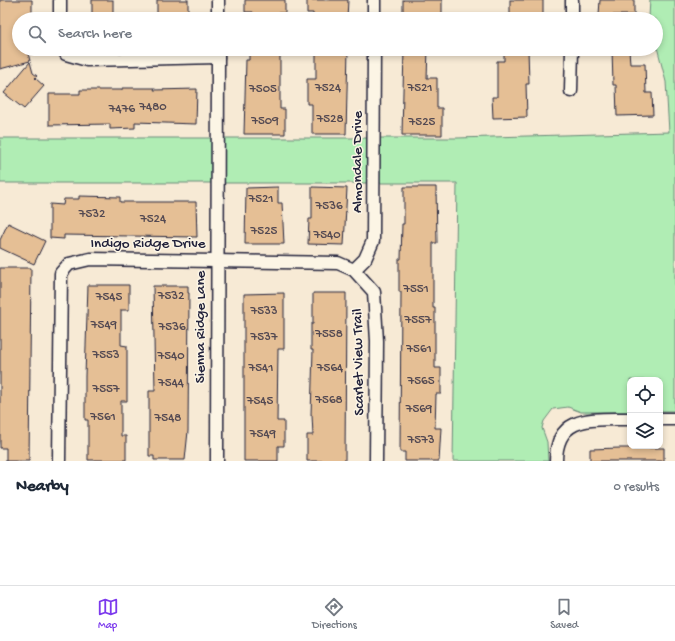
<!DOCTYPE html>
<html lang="en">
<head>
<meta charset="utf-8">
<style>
  :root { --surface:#fff; --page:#f6f6f7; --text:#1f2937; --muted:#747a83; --line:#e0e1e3; --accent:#7c3aed }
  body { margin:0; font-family:"Gochi Hand",sans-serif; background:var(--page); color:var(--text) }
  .controls { position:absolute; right:12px; bottom:12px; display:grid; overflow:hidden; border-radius:8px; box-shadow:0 2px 6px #0003 }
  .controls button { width:36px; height:36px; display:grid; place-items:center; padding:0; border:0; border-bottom:1px solid var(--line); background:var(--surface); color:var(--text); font:20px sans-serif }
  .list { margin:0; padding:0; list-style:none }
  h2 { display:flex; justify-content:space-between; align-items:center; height:52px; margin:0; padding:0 16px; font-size:17px }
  h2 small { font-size:13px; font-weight:400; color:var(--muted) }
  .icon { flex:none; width:22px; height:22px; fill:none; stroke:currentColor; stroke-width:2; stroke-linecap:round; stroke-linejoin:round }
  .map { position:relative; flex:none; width:675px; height:461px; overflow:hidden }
  .search { position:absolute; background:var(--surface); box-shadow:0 2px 6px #0003; left:12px; right:12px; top:12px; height:44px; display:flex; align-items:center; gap:10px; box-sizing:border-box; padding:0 14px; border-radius:22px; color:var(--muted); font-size:15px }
  .sheet { height:124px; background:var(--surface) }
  nav { display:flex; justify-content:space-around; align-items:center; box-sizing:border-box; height:56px; border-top:1px solid var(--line); background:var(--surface); font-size:11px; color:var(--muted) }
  nav a { display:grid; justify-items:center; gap:2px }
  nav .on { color:var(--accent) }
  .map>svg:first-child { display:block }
  .green { fill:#b0edb4; stroke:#698878 }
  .building { fill:#e5bf95; stroke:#22223b }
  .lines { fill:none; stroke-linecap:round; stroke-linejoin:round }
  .street-casing { stroke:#22223b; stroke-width:15 }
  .street { stroke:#fcf5e5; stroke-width:12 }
  .labels { text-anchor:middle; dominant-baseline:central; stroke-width:3; stroke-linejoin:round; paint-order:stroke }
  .number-label { font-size:13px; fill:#534952 }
  .street-label { font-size:15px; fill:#22223b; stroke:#fcf5e5 }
</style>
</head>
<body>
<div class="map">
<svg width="675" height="461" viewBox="0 0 675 461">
  <rect width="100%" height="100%" fill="#f7ead5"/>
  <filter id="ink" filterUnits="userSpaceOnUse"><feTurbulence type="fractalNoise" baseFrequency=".025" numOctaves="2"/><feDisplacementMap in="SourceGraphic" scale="8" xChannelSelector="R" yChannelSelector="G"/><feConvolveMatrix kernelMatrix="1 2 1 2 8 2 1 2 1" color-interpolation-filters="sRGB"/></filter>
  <g filter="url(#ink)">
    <polygon class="green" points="650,0 675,0 675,411 660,411 660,380 630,380 630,412 581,412 568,407 553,409 544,421 542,428 547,442 548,461 453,461 457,183 0,183 0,138 457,138 669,132 666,82 656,43 656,19 650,19 649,17"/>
    <g class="building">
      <polygon points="0,0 32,0 32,19 19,19 19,49 27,49 30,61 0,69"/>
      <rect x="92" y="0" width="21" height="19"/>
      <rect x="157" y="0" width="31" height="19"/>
      <polygon points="245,0 285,0 285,13 278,13 278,19 253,19 253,12 245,12"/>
      <polygon points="307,0 348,0 347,19 313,19 313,13 307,13"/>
      <rect x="403" y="0" width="39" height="19"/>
      <rect x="510" y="0" width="33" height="19"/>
      <polygon points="600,0 634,0 634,15 599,15"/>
      <polygon points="249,49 280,49 280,109 285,109 285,134 244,134 246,60 249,60"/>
      <polygon points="316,49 348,49 346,134 312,134 312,104 307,104 307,79 316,79"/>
      <polygon points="404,49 428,49 427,78 437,78 437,108 442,108 442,135 402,135"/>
      <polygon points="504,49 528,49 529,84 526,84 527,117 493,118 492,97 497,97 497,61 504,61"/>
      <polygon points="612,49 629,49 630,64 645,64 646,93 652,93 653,115 617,116 616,85 613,85"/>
      <polygon points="30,62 33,73 37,76 35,78 44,86 24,109 4,93"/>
      <polygon points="122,88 155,88 154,90 197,89 196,124 135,122 135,128 110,129 110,124 49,125 49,94 80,94 80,90 122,90"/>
      <polygon points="278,187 278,203 282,203 284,244 245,244 246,188"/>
      <polygon points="312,187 347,188 344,245 308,244 309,219 312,219"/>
      <polygon points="404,187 436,187 437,243 433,243 433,308 435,308 435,368 441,368 441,394 436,394 435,428 441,428 439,461 405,461 405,452 400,452 401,292 399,292 399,259 401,259 402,224 404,224"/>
      <polygon points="79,196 120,197 120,202 196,202 197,237 64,235 64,239 50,238 50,204 63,205 64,199 79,199"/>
      <polygon points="8,223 45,241 34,264 0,248 0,240"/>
      <polygon points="0,268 31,268 29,461 6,461 6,448 0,448"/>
      <polygon points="88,285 129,285 129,310 121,310 121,345 127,346 127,401 121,401 121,436 126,436 126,460 88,460 88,420 85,420 85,376"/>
      <polygon points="153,286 188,286 188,293 189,293 188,431 185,460 154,460 154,456 149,456 149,391 155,391"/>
      <polygon points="284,293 284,349 278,349 277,421 284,421 284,446 278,446 278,461 244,461 244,294"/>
      <polygon points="313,293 346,293 345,461 307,461 307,435 313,435 312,415 311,415 313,350 311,350 311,324 313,324"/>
      <polygon points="620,448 664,448 664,461 590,461 590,449"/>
    </g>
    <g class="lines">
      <g class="street-casing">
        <g id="street">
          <polyline points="60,19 60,0"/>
          <polyline points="218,19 218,0"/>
          <polyline points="374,19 374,0"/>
          <polyline points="572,19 572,0"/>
          <polyline points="64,49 66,54 87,60 218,57"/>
          <polyline points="571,91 572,49"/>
          <polyline points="354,270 365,259 373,241 374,49"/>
          <polyline points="660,419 675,419"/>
          <polyline points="59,461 61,273 69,264 90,259 338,263 354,270 374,292 377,341 376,461"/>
          <polyline points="217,461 218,49"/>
          <path d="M 556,461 C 556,413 595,420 630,419"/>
        </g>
      </g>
      <use href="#street" class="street"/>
    </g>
  </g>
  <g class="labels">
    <g class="number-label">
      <text x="328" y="88">7524</text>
      <text x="420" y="88">7521</text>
      <text x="263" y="89">7505</text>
      <text x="153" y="107">7480</text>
      <text x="122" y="109">7476</text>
      <text x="330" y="119">7528</text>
      <text x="265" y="121">7509</text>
      <text x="422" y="122">7525</text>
      <text x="261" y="199">7521</text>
      <text x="329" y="206">7536</text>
      <text x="92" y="214">7532</text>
      <text x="153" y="219">7524</text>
      <text x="264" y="231">7525</text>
      <text x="327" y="235">7540</text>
      <text x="416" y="289">7551</text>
      <text x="171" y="296">7532</text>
      <text x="109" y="297">7545</text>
      <text x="264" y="311">7533</text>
      <text x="418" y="320">7557</text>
      <text x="104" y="325">7549</text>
      <text x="172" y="327">7536</text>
      <text x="329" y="334">7558</text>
      <text x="264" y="337">7537</text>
      <text x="419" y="349">7561</text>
      <text x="106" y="355">7553</text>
      <text x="171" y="356">7540</text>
      <text x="261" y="368">7541</text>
      <text x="330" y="368">7564</text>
      <text x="421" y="381">7565</text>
      <text x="171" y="383">7544</text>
      <text x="106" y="389">7557</text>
      <text x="329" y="400">7568</text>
      <text x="260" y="401">7545</text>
      <text x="419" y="409">7569</text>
      <text x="103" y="417">7561</text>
      <text x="168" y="418">7548</text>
      <text x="263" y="434">7549</text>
      <text x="421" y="440">7573</text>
    </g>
    <g class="street-label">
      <text transform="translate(358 162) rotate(-90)">Almondale Drive</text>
      <text x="148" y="244">Indigo Ridge Drive</text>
      <text transform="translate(201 327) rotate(-90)">Sienna Ridge Lane</text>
      <text transform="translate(359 362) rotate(-91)">Scarlet View Trail</text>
    </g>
  </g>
</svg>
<div class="controls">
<button><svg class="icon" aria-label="locate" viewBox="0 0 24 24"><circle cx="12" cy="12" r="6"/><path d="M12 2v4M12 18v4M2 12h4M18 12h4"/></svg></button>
<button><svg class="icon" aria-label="layers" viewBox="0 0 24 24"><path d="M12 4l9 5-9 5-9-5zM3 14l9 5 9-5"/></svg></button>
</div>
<div class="search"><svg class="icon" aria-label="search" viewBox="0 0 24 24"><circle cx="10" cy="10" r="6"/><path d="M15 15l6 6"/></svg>Search here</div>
</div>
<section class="sheet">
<h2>Nearby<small>0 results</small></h2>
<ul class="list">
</ul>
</section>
<nav>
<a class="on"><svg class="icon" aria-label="map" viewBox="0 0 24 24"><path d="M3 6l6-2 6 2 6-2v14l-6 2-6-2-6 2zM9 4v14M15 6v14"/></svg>Map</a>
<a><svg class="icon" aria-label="directions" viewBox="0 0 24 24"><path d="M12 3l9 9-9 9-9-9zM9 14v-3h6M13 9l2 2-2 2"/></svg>Directions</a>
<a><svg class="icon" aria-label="saved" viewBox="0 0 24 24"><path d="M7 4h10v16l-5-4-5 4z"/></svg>Saved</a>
</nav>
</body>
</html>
